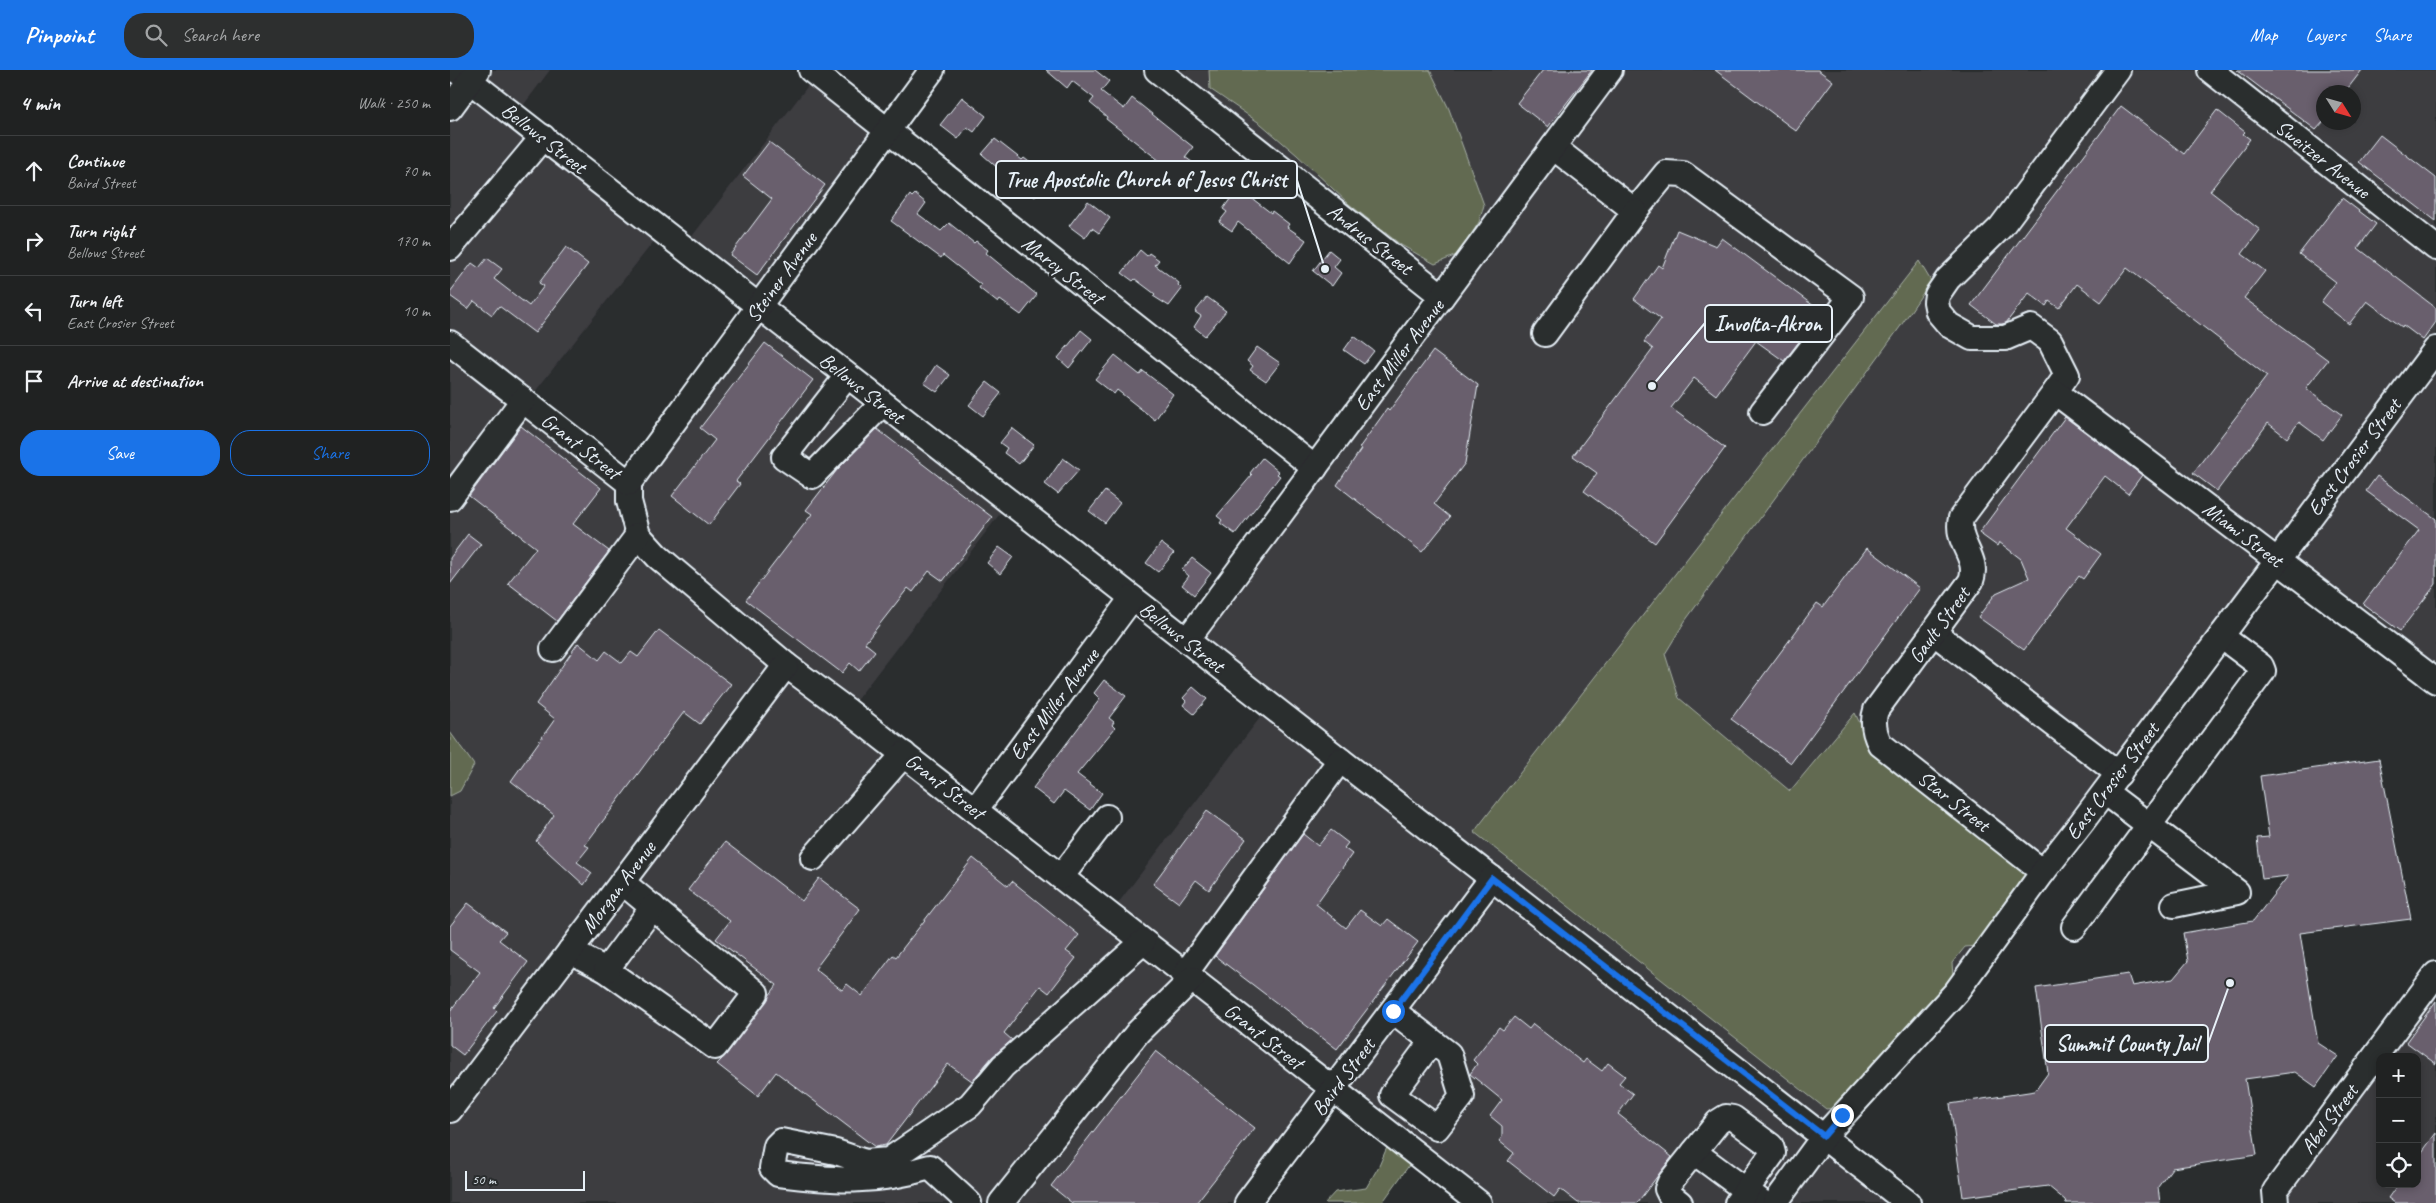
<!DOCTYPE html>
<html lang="en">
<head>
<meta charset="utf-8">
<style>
  :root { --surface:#202222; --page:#2d2f2f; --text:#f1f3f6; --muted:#a2a4a5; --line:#3d3f40; --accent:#1a73e8 }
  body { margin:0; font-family:Caveat,sans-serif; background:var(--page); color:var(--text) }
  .controls { position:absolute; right:15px; bottom:15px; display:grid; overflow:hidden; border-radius:10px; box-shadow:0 2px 8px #0003 }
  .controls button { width:45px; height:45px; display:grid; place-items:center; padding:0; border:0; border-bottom:1px solid var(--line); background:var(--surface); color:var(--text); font:25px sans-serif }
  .compass { position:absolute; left:1866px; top:15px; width:45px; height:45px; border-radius:50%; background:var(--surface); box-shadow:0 2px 8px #0003; rotate:127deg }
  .scale { position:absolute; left:15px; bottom:12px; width:120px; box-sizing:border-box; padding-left:5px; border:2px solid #e8f1f8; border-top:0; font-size:14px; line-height:18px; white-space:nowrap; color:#e8f1f8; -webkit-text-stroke:4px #2a2d2e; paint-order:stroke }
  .stop { position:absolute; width:15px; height:15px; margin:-11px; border:4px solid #1a73e8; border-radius:50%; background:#fff }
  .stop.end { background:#1a73e8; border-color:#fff; box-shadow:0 1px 5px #0008 }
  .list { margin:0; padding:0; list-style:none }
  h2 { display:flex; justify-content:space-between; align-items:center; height:65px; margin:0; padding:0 20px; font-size:21px }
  h2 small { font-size:16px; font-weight:400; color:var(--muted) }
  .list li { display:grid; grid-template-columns:32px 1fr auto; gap:15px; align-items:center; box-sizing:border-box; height:70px; padding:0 20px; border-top:1px solid var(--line) }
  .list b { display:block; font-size:19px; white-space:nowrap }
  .list p { margin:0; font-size:16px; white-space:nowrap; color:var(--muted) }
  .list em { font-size:16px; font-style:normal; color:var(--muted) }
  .actions { display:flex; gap:10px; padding:15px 20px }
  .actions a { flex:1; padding:11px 0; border:1px solid var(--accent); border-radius:20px; text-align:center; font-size:18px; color:var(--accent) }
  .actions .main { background:var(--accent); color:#fff }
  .icon { flex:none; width:28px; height:28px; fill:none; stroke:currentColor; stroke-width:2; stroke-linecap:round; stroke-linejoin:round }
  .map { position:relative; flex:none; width:1986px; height:1133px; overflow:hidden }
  header { display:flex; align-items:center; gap:30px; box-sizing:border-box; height:70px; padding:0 25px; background:var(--accent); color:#fff }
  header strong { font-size:24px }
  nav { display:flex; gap:28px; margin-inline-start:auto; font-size:18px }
  .search { width:350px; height:45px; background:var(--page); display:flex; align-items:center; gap:12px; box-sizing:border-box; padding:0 18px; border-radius:20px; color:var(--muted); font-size:19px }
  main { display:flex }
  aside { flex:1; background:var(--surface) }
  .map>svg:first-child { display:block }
  .built { fill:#3d3c41; fill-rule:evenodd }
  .green { fill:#626b51; stroke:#a5aea4 }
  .building { fill:#695e6d; stroke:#e8f1f8 }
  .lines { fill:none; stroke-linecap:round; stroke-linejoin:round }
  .minor-casing { stroke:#e8f1f8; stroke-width:28 }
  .minor { stroke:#2a2d2e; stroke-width:24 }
  .route { stroke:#1a73e8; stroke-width:6 }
  .labels { text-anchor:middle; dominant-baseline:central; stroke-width:5; stroke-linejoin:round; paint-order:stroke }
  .street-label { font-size:21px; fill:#e8f1f8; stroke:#2a2d2e }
  .leader { fill:none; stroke:#e8f1f8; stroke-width:2 }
  .callout-dot { fill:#e8f1f8; stroke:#2a2d2e; stroke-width:2 }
  .callout { fill:#2a2d2e; stroke:#e8f1f8; stroke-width:2 }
  .callout-label { font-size:22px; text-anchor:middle; font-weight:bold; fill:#e8f1f8 }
</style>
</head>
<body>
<header>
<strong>Pinpoint</strong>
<div class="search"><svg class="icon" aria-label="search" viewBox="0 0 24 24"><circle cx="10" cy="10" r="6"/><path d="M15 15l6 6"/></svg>Search here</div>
<nav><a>Map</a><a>Layers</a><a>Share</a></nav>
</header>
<main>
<aside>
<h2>4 min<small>Walk · 250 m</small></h2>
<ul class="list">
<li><svg class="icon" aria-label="ahead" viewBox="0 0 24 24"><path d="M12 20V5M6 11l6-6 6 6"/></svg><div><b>Continue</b><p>Baird Street</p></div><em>70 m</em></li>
<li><svg class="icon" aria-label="right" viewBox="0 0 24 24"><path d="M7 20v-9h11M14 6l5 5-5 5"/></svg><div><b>Turn right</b><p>Bellows Street</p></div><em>170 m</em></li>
<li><svg class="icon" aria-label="left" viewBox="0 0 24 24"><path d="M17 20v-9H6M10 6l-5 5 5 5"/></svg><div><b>Turn left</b><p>East Crosier Street</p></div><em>10 m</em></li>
<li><svg class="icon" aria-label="arrive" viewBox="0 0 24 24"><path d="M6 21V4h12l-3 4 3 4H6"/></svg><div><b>Arrive at destination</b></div></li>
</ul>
<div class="actions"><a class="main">Save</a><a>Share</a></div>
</aside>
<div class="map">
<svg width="1986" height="1133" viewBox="0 0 1986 1133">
  <rect width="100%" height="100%" fill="#2a2d2e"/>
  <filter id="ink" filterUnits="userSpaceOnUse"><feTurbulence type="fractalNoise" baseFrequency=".02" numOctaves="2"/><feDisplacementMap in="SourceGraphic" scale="10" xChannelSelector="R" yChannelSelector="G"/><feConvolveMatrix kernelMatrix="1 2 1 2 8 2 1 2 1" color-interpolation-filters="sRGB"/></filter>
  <g filter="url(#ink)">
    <g class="built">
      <path d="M 0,0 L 100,0 L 66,45 L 212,161 L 76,333 L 178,413 L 309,237 L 233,178 L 367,4 L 437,60 L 309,237 L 559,432 L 398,641 L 659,845 L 819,636 L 737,570 L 992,226 L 707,0 L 1986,0 L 1986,611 L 1827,490 L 1632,752 L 1325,1133 L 1029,1133 L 882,1021 L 797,1133 L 0,1133 ZM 1874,22 L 1904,22 L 1904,52 L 1874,52 Z"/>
      <polygon points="1986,912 1986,1133 1831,1133 1930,987 1930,1114 1967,1114 1967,987 1930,987"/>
      <polygon points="1375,1071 1455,1133 1330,1133"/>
    </g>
    <g class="green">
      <polygon points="759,0 980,0 999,39 1034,135 1029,152 1009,184 985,194 951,175 899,134 847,85 811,54 760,19"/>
      <polygon points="1469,191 1481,211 1450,257 1235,551 1215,584 1229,628 1340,721 1405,643 1423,680 1573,798 1576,810 1526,876 1515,877 1502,893 1503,906 1494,922 1384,1038 1376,1039 1024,762"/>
      <polygon points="0,662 24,695 10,721 0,726"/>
      <polygon points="938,1075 960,1094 932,1133 875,1133 885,1122 916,1118 929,1096"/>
    </g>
    <g class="building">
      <polygon points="596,0 645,0 659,11 651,21 674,39 682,28 743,77 735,87 746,95 728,117 709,103 715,95 656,49 657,47 640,33 644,28 622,11 617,18"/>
      <polygon points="1093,0 1142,0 1098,57 1067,33"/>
      <polygon points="1265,0 1368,0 1383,11 1346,61"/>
      <polygon points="1787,0 1912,0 1895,22 1874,22 1874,51 1866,60"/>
      <polygon points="512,27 536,46 524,62 517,57 508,69 490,55"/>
      <polygon points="1671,36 1734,84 1767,40 1795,62 1793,64 1800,69 1760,121 1810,160 1792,184 1815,201 1794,228 1878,290 1856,318 1892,345 1873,370 1849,352 1837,368 1818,353 1767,421 1743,403 1817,306 1677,198 1651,232 1627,214 1609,238 1599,231 1596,236 1579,223 1556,253 1552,254 1546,254 1521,235"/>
      <polygon points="1930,65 1986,108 1986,151 1909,92"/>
      <polygon points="545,69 572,90 574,88 600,108 585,127 570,115 569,117 532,84"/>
      <polygon points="319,72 375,115 307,205 280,185 322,129 293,106"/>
      <polygon points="795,123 821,143 822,141 839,154 837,157 856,170 840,193 788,152 782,161 769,152 777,142 773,139 783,125 790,130"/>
      <polygon points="465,124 476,133 468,144 491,161 499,153 524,173 526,171 538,180 536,183 587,225 571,245 550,230 548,233 529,218 531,215 493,185 491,188 441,151 460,125 462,127"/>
      <polygon points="1892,128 1926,154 1908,178 1986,238 1986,252 1973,270 1953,255 1952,257 1917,231 1899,254 1871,232 1886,212 1849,184"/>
      <polygon points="638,131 660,148 649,163 642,158 635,168 619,156"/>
      <polygon points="1227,160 1266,176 1272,168 1372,242 1334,291 1306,271 1266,325 1244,308 1221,338 1275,378 1205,473 1134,421 1147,403 1123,386 1203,279 1194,272 1211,249 1184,229 1208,195 1212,198"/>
      <polygon points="116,177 138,194 85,263 49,236 42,245 24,231 18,239 0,226 0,222 22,193 29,198 37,188 52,199 44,209 79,236 94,216 89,213"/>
      <polygon points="690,180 697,186 699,183 709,190 705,195 729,213 728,215 732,219 719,236 703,226 705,224 685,209 683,211 672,203"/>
      <polygon points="879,180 890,189 884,197 891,203 882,216 863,201"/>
      <polygon points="757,227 776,241 755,266 744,257 751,246 745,242"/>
      <polygon points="631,260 642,269 619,298 608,288"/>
      <polygon points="904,266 924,281 914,294 894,280"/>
      <polygon points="315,273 363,310 286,411 290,414 259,455 222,426 265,370 250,358"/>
      <polygon points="807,277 830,293 816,311 800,300 803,296 797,291"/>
      <polygon points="983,281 1028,315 1015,393 984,434 1000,447 972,482 887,415 911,379 909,378 937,339 939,341"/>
      <polygon points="665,285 690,305 693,301 723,324 705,350 667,320 664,324 645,309"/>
      <polygon points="486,295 500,305 487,322 474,313"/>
      <polygon points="537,312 551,323 533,346 519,335"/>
      <polygon points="1615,347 1692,405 1678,424 1655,406 1616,458 1651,484 1633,509 1629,506 1574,580 1528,547 1546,523 1579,508 1571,489 1549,472 1547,476 1529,463"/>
      <polygon points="71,356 151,418 123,454 159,481 107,551 58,513 86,478 19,426"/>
      <polygon points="562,358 584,375 569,394 554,383 557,378 550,373"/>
      <polygon points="427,359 542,447 493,511 479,501 463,522 458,518 415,573 425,581 409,601 400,593 392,603 296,530 362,444 356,440 387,400"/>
      <polygon points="613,388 629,400 608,424 595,414"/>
      <polygon points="812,388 829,402 827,404 830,406 785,464 770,453 772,450 767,446 802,405 800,403"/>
      <polygon points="1927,406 1986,449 1986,514 1950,561 1913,534 1969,460 1916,421"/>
      <polygon points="655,421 670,433 655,453 639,441"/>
      <polygon points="18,464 31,474 0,514 0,488"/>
      <polygon points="711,473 724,483 708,502 696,493"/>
      <polygon points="549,477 563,487 550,504 537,493"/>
      <polygon points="1417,478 1470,518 1341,693 1281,649 1367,533 1373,537"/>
      <polygon points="742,488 761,503 744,525 732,515 739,506 732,500"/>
      <polygon points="209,560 281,614 250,654 234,642 135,775 139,777 127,792 142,803 134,815 86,771 104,745 61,711 105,649 86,634 128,573 149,590 156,581 172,593 181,582 188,587"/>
      <polygon points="654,610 676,626 659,648 664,652 662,655 665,658 627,704 652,723 640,740 614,721 604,734 583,718 650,629 644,623"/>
      <polygon points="743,617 757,629 744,644 733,635 736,631 733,628"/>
      <polygon points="1929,689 1961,849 1850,863 1868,973 1888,986 1866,1017 1845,1002 1795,1009 1807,1085 1722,1098 1708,1117 1710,1133 1616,1133 1615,1130 1598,1116 1513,1127 1500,1034 1585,1021 1598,1003 1586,918 1678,904 1682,916 1723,909 1738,891 1733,863 1803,851 1838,806 1812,809 1807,768 1819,767 1810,706"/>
      <polygon points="757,741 796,769 759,820 746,810 729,833 703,814"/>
      <polygon points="881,760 898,773 894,778 902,784 866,834 896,858 910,840 932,856 938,849 968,872 887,979 765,886 853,764 868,776"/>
      <polygon points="275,772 352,831 369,808 410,839 365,899 392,920 397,914 412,926 443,885 446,887 523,788 558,816 562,811 629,865 616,881 626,888 599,923 590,916 554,963 562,970 542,987 522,1011 498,994 436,1075 425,1077 326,1002 308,1026 267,994 276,985 327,915 266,869 280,851 238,820"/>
      <polygon points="18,833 56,862 49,870 78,892 44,938 47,941 13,985 0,975 0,941 30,902 0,880 0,856"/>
      <polygon points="1986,931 1986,994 1956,972"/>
      <polygon points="1064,947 1079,959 1083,954 1133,993 1136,989 1152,1001 1158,993 1175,1006 1169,1013 1183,1024 1168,1044 1222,1087 1187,1133 1128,1133 1110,1119 1104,1127 1058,1091 1064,1083 1049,1071 1052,1067 1052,1056 1040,1046 1052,1030 1020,1004 1027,994 1023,990 1049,957 1053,960"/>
      <polygon points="706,981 805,1058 746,1133 622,1133 601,1116"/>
      <polygon points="1986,1063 1986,1133 1945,1133 1938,1128 1948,1114 1967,1114 1967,1089"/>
    </g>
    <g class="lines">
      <g class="minor-casing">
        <g id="minor">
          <polyline points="6,0 1458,1133"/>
          <polyline points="361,0 865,398"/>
          <polyline points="707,0 992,226"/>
          <polyline points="1760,0 1986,178"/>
          <polyline points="0,38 28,0"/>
          <polyline points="1103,77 1185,141 1216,103 1233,104 1401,227 1312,342"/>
          <polyline points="0,178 93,67"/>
          <polyline points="1095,264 1185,141"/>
          <polyline points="0,273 179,413"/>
          <polyline points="397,306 334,387 362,406 432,334"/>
          <polyline points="1605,322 1617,305 1600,271 1581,257 1555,268 1522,268 1499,255 1488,242 1486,232 1487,225 1498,209 1551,157 1668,0"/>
          <polyline points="179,413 179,431 188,465 207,486 336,595 398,641 1029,1133"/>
          <polyline points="179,413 482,0"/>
          <polyline points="0,428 73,330"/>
          <polyline points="1483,562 1669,704"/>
          <polyline points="737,570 1160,0"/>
          <polyline points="103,579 188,465"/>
          <polyline points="1655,722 1787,822 1724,835"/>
          <polyline points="525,740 682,528"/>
          <polyline points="363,788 454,684"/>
          <path d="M 1593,802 L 1430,674 C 1424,663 1422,652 1426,640 L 1521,511 C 1530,487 1505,474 1511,448 L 1605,322 L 1986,611"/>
          <polyline points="611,807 657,747"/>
          <polyline points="1624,857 1813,601 1811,596 1771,566"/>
          <polyline points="120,881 156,900 265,977 306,923 172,812"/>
          <polyline points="156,900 203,837"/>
          <polyline points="735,904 890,690"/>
          <polyline points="943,941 999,984 1012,1026 987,1058 942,1025 982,971"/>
          <polyline points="0,1040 336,595"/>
          <polyline points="1244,1082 1309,1130"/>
          <path d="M 519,1133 L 480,1097 C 424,1114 385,1111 328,1104 L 322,1098 L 326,1076 L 331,1071 L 386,1082 L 415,1092 L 439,1090 L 520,1035 L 553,996 L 693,872"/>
          <polyline points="551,1133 688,962 742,909"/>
          <polyline points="797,1133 1042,808"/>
          <polyline points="1230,1133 1220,1125 1217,1119 1220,1112 1268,1052 1276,1047 1283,1048 1321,1076 1323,1083 1287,1133"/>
          <polyline points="1325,1133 1374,1066 1506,922 1593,802 1632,752 1986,279"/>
          <polyline points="1826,1133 1825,1121 1986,904"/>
        </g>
      </g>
      <use href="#minor" class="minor"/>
    </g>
  </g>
  <g class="lines" filter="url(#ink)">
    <polyline class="route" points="943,941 1042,808 1374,1066 1392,1045"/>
  </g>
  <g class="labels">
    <g class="street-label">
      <text transform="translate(94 68) rotate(38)">Bellows Street</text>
      <text transform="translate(1873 89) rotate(38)">Sweitzer Avenue</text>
      <text transform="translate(920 169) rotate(38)">Andrus Street</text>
      <text transform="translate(613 200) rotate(38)">Marcy Street</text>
      <text transform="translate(331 207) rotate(-54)">Steiner Avenue</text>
      <text transform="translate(949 285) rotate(-53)">East Miller Avenue</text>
      <text transform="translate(412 318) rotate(38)">Bellows Street</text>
      <text transform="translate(131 376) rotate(38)">Grant Street</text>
      <text transform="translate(1904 387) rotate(-53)">East Crosier Street</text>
      <text transform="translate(1793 464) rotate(37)">Miami Street</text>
      <text transform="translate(1489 555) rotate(-54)">Gault Street</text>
      <text transform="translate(732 567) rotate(38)">Bellows Street</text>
      <text transform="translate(604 634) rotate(-53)">East Miller Avenue</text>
      <text transform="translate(1662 711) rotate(-53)">East Crosier Street</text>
      <text transform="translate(495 716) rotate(38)">Grant Street</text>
      <text transform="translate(1504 731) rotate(38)">Star Street</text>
      <text transform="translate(168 817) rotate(-53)">Morgan Avenue</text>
      <text transform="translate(814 966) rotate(38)">Grant Street</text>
      <text transform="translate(893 1007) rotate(-53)">Baird Street</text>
      <text transform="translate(1879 1049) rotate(-53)">Abel Street</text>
    </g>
  </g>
  <path class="leader" d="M875 199L847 110M1202 316L1255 253M1780 913L1758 974"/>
  <g class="callout-dot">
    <circle cx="875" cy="199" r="5"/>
    <circle cx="1202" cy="316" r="5"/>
    <circle cx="1780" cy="913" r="5"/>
  </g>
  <g class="callout">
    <rect x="546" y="91" width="301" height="37" rx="5"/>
    <rect x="1255" y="235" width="127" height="37" rx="5"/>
    <rect x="1595" y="955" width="163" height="37" rx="5"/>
  </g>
  <g class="callout-label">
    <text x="696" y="117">True Apostolic Church of Jesus Christ</text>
    <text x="1318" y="261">Involta-Akron</text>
    <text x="1677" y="981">Summit County Jail</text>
  </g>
</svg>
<div class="controls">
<button>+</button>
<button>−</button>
<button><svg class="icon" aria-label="locate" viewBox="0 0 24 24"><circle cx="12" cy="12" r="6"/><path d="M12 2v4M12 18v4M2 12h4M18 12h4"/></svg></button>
</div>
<svg class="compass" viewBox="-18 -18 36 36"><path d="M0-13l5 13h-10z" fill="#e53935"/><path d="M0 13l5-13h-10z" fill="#a2a4a5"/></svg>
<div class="scale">50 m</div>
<div class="stop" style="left:943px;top:941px"></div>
<div class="stop end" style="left:1392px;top:1045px"></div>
</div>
</main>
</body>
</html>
